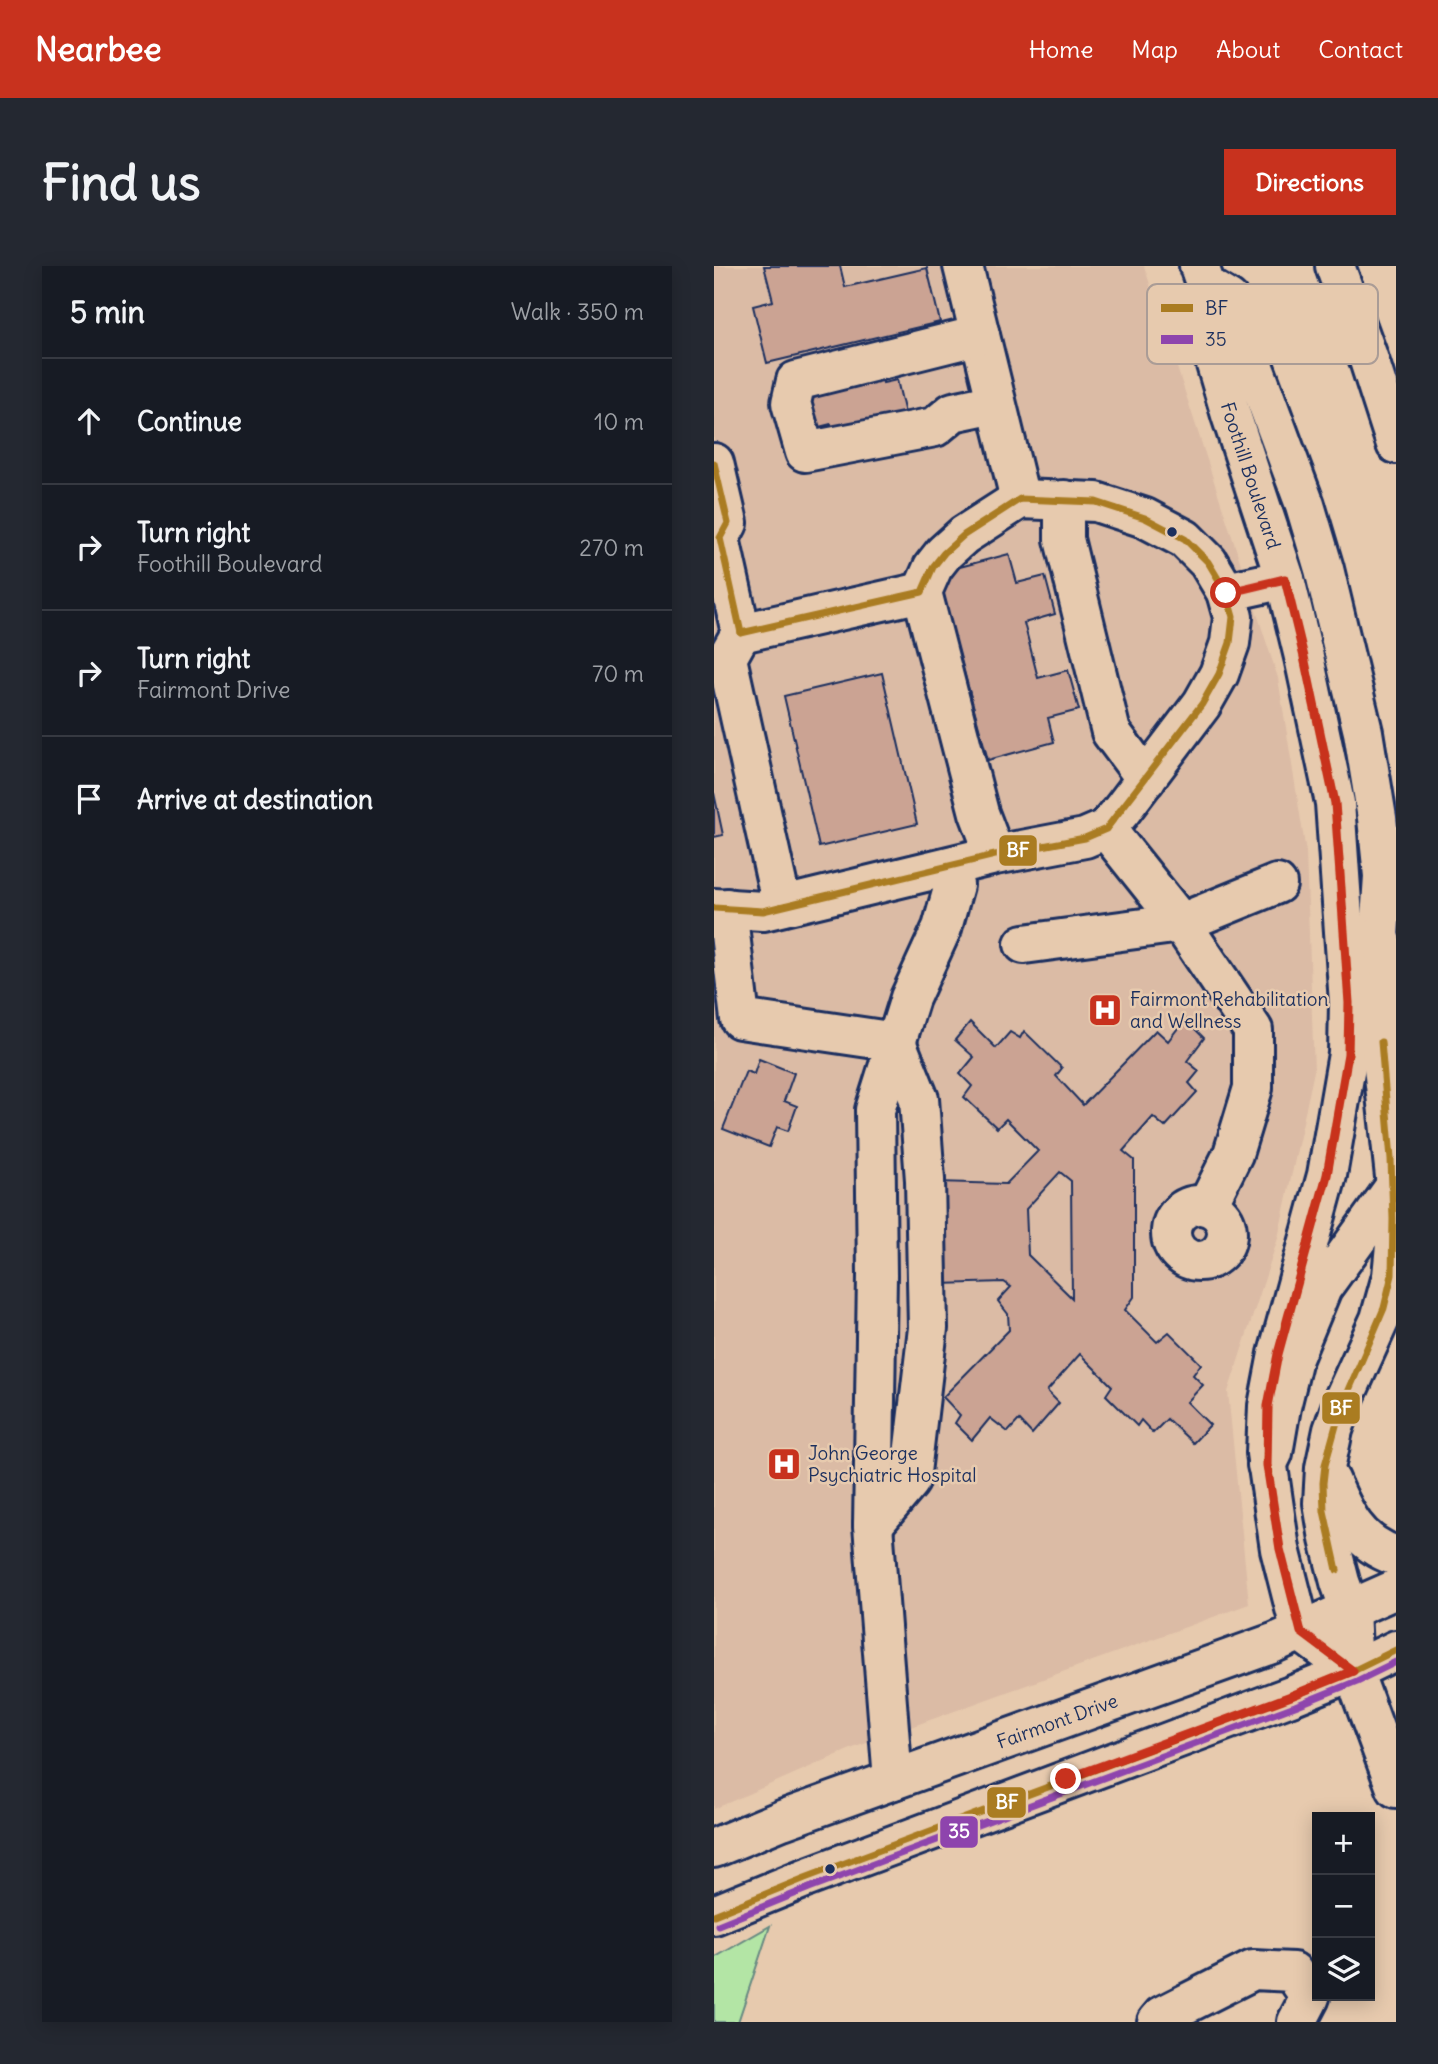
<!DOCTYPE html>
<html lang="en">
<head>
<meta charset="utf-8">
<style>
  :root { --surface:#171b24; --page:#242831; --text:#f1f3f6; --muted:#9ea1a6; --line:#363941; --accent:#c8321e }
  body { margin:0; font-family:Delius,sans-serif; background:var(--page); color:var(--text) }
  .controls { position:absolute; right:21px; bottom:21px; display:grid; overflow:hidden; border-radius:0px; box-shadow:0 4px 18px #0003 }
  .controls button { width:63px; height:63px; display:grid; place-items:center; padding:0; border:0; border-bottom:2px solid var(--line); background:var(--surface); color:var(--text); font:35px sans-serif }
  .stop { position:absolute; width:21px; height:21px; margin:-16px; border:5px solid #c8321e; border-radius:50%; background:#fff }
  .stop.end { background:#c8321e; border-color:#fff; box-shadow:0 2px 7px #0008 }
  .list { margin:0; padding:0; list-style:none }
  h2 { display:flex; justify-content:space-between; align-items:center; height:91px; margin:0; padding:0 28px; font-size:30px }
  h2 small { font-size:23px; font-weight:400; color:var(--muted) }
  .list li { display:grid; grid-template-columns:46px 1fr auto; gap:21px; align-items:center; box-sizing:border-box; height:126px; padding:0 28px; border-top:2px solid var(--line) }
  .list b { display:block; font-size:26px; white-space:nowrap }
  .list p { margin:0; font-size:23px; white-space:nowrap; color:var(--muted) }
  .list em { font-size:23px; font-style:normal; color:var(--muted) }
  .icon { flex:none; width:38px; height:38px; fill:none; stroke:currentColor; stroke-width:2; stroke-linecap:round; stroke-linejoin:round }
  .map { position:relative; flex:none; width:682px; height:1756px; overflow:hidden; border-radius:0px }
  header { display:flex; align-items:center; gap:42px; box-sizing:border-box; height:98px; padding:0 35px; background:var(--accent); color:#fff }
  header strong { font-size:33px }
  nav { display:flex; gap:38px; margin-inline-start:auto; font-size:24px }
  .intro { display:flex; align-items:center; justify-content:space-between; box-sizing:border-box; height:168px; padding:0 42px }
  h1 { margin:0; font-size:49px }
  .button { padding:18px 32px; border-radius:0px; background:var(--accent); color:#fff; font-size:24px; font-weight:700 }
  main { display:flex; gap:42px; padding:0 42px }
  aside { flex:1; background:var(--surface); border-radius:0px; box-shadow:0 4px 18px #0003 }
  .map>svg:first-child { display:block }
  .built { fill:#dbbba5 }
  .green { fill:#b3e5a5; stroke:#678a82; stroke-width:2 }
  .building { fill:#cba393; stroke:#1b2f5e; stroke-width:2; fill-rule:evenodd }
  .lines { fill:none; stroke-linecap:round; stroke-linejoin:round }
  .minor-casing { stroke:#1b2f5e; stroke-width:44 }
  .major-casing { stroke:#1b2f5e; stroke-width:44 }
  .highway-casing { stroke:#1b2f5e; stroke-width:44 }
  .minor { stroke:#e7caae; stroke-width:38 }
  .major { stroke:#e7caae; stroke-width:38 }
  .highway { stroke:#e7caae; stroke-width:38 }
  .bus-1-casing { stroke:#e7caae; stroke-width:12 }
  .bus-2-casing { stroke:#e7caae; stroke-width:12 }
  .bus-1 { stroke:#aa7c21; stroke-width:7 }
  .bus-2 { stroke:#8e44ad; stroke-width:7 }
  .route { stroke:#c8321e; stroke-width:9 }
  .bus-dot { fill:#1b2f5e; stroke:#e7caae; stroke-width:2.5 }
  .labels { text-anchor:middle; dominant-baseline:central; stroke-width:5; stroke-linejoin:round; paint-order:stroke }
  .street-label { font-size:19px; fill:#1b2f5e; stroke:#e7caae }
  .poi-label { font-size:19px; fill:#1b2f5e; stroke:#e7caae; text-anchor:start }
  .key { fill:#e7caae; stroke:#aa9c96; stroke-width:2 }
  .key-label { font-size:19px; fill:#1b2f5e }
  .line-badge { stroke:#e7caae; stroke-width:2.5 }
  .badge-label { font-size:19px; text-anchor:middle; font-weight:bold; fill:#fff }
</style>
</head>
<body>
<header>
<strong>Nearbee</strong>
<nav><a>Home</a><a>Map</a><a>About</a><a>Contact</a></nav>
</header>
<div class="intro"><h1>Find us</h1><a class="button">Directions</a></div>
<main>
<aside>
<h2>5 min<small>Walk · 350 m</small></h2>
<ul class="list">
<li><svg class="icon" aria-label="ahead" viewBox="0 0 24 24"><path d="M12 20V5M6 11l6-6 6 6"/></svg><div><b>Continue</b></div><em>10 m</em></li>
<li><svg class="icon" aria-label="right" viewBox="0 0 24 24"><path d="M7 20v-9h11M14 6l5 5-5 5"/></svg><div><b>Turn right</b><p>Foothill Boulevard</p></div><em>270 m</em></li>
<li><svg class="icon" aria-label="right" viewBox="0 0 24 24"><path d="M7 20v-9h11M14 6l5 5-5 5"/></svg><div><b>Turn right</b><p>Fairmont Drive</p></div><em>70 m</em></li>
<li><svg class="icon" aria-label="arrive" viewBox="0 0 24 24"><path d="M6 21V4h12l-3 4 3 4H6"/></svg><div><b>Arrive at destination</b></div></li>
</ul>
</aside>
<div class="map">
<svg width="682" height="1756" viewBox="0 0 682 1756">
  <rect width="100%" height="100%" fill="#e7caae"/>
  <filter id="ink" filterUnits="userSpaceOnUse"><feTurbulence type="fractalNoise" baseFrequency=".0143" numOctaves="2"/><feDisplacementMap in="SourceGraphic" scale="14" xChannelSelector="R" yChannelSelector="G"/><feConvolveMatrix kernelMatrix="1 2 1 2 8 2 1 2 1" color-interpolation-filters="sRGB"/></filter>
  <g filter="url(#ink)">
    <polygon class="built" points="0,0 430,0 564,412 592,586 600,805 564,972 514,1126 535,1338 139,1482 0,1543"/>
    <polygon class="green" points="56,1660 24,1756 0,1756 0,1692"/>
    <g class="building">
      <polygon points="50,0 126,0 131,21 213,2 226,56 53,97 39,40 59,35"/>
      <polygon points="164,99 169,117 183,114 193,156 121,174 117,158 93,164 85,135 100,131 96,116"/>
      <polygon points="295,288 303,317 331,310 341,348 310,357 324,412 354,404 365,444 334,452 340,476 274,494 223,307"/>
      <polygon points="168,407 203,558 105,581 70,430"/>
      <polygon points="0,527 9,569 0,571"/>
      <path d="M 471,753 L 490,772 L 473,795 L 485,805 L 475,817 L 483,826 L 451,861 L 439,851 L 409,885 L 420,894 L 420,1031 L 411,1044 L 443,1076 L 455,1066 L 487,1098 L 479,1109 L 489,1119 L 473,1136 L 496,1159 L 479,1177 L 453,1153 L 439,1167 L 427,1154 L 423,1160 L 392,1129 L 398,1120 L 366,1088 L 333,1125 L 345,1137 L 318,1168 L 305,1154 L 294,1166 L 276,1152 L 258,1174 L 241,1157 L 246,1149 L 229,1131 L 295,1064 L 294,1048 L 284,1035 L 297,1021 L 290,1016 L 226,1018 L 224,916 L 292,918 L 324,885 L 292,853 L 283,862 L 250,831 L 258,820 L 246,808 L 260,791 L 241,774 L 256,756 L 282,782 L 296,766 L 306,772 L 310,765 L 348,802 L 342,810 L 369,839 L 442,764 L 454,775 ZM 346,906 L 357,915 L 358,1032 L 314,989 L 312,943 Z"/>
      <polygon points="45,793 80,807 70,835 83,840 74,865 63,861 55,881 9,863 32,805 40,808"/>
    </g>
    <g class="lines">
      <g class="minor-casing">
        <g id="minor">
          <polyline points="249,0 306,233"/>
          <polyline points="266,69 82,115 77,137 91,186 221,161 239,146 282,137"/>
          <polyline points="0,197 14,257 6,272 27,367 13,392 68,640"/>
          <polyline points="350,234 350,273 397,466 432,513"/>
          <polyline points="512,326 571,313"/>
          <polyline points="27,367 208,326"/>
          <polyline points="392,563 467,657 539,764 539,822 519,888 493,940"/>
          <polyline points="0,642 49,645 281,589 371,572 392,563 408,544 488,438 505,408 516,377 519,351 512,326 494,296 471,273 431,252 382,236 306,233 250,269 230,287 219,301 208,326 265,547 281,589"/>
          <polyline points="13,642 26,753 182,776 205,833 211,914 214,1062 196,1215 159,1259"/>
          <polyline points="310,678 467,657 563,618"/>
          <circle cx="485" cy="967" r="28"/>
          <polyline points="179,1514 159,1259 163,1009 161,844 196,732 228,662 240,619 235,601"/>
          <polyline points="443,1756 448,1750 539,1704 579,1706 596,1731 583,1756"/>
        </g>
      </g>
      <g class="major-casing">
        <g id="major">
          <path id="s1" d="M 485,0 L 492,20 L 486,44 L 517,149 L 571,313 L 590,391 L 621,537 L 635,737 L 634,788 L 613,909 L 564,1088 L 554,1140 L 552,1187 L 566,1283 L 587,1366 L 639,1405"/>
          <polyline points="492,20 515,34 591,239 610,303 649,466 663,552 669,610 665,670 665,764 682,920 682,969 678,1010 666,1053 631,1130 619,1164 611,1202 609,1237 615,1273 626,1316 636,1344 639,1405 682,1522"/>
          <path d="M 616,1214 C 631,1249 643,1277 682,1290"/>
          <path id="s2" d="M 0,1582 L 68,1554 L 560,1377 L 682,1323"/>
          <polyline points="0,1649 91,1612 577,1430 639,1405 682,1384"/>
        </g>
      </g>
      <g class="highway-casing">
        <g id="highway">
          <polyline points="621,0 654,91 682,178"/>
          <polyline points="665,670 675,701 682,709"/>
          <polyline points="553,1199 559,1187 567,1141 579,1092 608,1022 682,919"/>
        </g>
      </g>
      <use href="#minor" class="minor"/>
      <use href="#major" class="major"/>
      <use href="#highway" class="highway"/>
      <g class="bus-1-casing">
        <g id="bus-1">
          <polyline points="0,197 14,257 6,272 27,367"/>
          <polyline points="571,313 590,391 621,537 635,737 634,788 613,909 564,1088 554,1140 553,1199 566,1283 587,1366 639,1405"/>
          <polyline points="0,642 49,645 281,589 371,572 392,563 488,438 505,408 516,377 519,351 512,326 494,296 471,273 431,252 382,236 306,233 250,269 230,287 219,301 208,326 27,367"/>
          <polyline points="623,1304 610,1245 609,1217 611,1199 626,1145 670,1042 678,1009 679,953 677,893 667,776"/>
          <polyline points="0,1649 91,1612 577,1430 639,1405 682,1384"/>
        </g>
      </g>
      <g class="bus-2-casing">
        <polyline id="bus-2" points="4,1659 95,1622 581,1440 643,1415 682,1396"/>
      </g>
      <use href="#bus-1" class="bus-1"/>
      <use href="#bus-2" class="bus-2"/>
    </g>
  </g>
  <g class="lines" filter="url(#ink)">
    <polyline class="route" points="352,1513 577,1430 639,1405 587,1366 566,1283 553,1199 554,1140 564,1088 613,909 634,788 635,737 621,537 590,391 571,313 512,327"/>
  </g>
  <defs>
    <g id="hospital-square" transform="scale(1.75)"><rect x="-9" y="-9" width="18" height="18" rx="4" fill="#c8321e" stroke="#e7caae"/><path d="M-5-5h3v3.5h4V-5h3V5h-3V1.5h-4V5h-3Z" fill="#fff"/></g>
  </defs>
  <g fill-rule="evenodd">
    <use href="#hospital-square" x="391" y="744"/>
    <use href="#hospital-square" x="70" y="1198"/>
  </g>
  <g class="bus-dot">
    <circle cx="458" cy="266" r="6"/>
    <circle cx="116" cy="1603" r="6"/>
  </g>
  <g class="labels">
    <g class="street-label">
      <text stroke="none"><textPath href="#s1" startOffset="219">Foothill Boulevard</textPath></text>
      <text stroke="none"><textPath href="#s2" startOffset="366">Fairmont Drive</textPath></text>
    </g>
    <g class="poi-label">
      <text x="416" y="733">Fairmont Rehabilitation<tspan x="416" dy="22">and Wellness</tspan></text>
      <text x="94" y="1187">John George<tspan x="94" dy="22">Psychiatric Hospital</tspan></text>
    </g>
  </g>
  <rect x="433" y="18" width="231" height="80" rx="10" class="key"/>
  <rect x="447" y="38" width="32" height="8" fill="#aa7c21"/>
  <rect x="447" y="69" width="32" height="9" fill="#8e44ad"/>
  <g class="key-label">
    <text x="491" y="49">BF</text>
    <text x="491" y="80">35</text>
  </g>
  <g class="line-badge">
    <rect x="284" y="568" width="40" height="33" rx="7" fill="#aa7c21"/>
    <rect x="607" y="1125" width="40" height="34" rx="7" fill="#aa7c21"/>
    <rect x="272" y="1520" width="41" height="33" rx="7" fill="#aa7c21"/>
    <rect x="225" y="1549" width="40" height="34" rx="7" fill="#8e44ad"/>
  </g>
  <g class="badge-label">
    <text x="304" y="591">BF</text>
    <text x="627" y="1149">BF</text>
    <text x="293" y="1543">BF</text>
    <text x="245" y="1572">35</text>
  </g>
</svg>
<div class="controls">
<button>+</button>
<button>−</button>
<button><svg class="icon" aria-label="layers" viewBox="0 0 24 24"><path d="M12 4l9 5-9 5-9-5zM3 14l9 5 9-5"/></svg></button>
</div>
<div class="stop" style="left:512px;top:327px"></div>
<div class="stop end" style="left:352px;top:1513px"></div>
</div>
</main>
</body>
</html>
